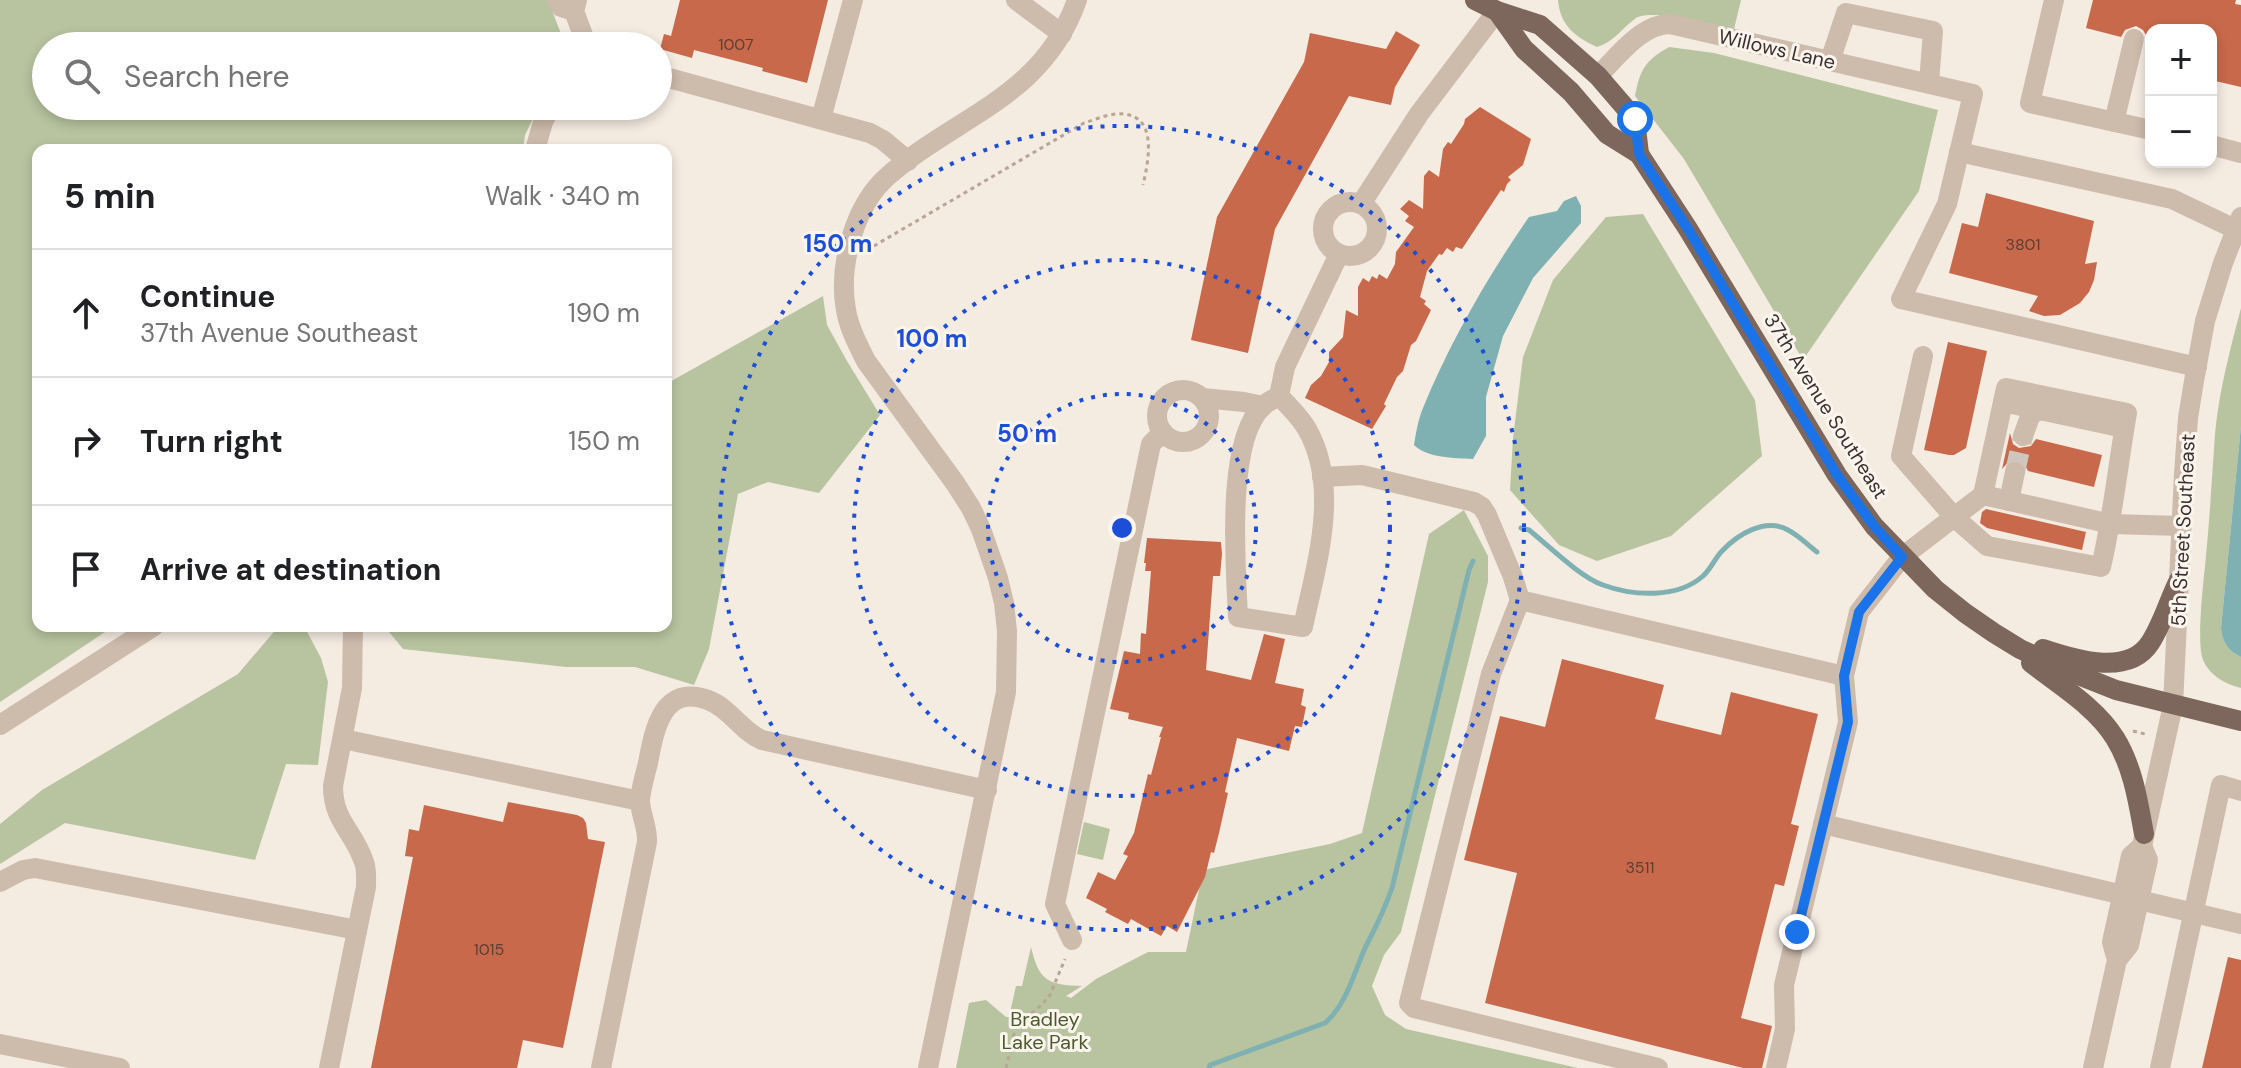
<!DOCTYPE html>
<html lang="en">
<head>
<meta charset="utf-8">
<style>
  :root { --surface:#fff; --page:#f2f2f2; --text:#202124; --muted:#757577; --line:#e0e0e0 }
  body { margin:0; font-family:"DM Sans",sans-serif; background:var(--page); color:var(--text) }
  .controls { position:absolute; right:24px; top:24px; display:grid; overflow:hidden; border-radius:16px; box-shadow:0 4px 12px #0003 }
  .controls button { width:72px; height:72px; display:grid; place-items:center; padding:0; border:0; border-bottom:2px solid var(--line); background:var(--surface); color:var(--text); font:40px sans-serif }
  .stop { position:absolute; width:24px; height:24px; margin:-18px; border:6px solid #1a73e8; border-radius:50%; background:#fff }
  .stop.end { background:#1a73e8; border-color:#fff; box-shadow:0 2px 8px #0008 }
  .list { margin:0; padding:0; list-style:none }
  h2 { display:flex; justify-content:space-between; align-items:center; height:104px; margin:0; padding:0 32px; font-size:34px }
  h2 small { font-size:26px; font-weight:400; color:var(--muted) }
  .list li { display:grid; grid-template-columns:52px 1fr auto; gap:24px; align-items:center; box-sizing:border-box; height:128px; padding:0 32px; border-top:2px solid var(--line) }
  .list b { display:block; font-size:30px; white-space:nowrap }
  .list p { margin:0; font-size:26px; white-space:nowrap; color:var(--muted) }
  .list em { font-size:26px; font-style:normal; color:var(--muted) }
  .icon { flex:none; width:44px; height:44px; fill:none; stroke:currentColor; stroke-width:2; stroke-linecap:round; stroke-linejoin:round }
  .map { position:relative; flex:none; width:2241px; height:1068px; overflow:hidden }
  .search { position:absolute; background:var(--surface); box-shadow:0 4px 12px #0003; left:32px; top:32px; width:640px; height:88px; display:flex; align-items:center; gap:20px; box-sizing:border-box; padding:0 28px; border-radius:44px; color:var(--muted); font-size:30px }
  .panel { position:absolute; background:var(--surface); box-shadow:0 4px 12px #0003; left:32px; top:144px; width:640px; height:488px; border-radius:16px }
  .map>svg:first-child { display:block }
  .green { fill:#b8c4a0 }
  .water { fill:#7fb0b2 }
  .lines { fill:none; stroke-linecap:round; stroke-linejoin:round }
  .stream { stroke:#7fb0b2; stroke-width:5 }
  .building { fill:#c8694b }
  .minor-tunnel { stroke:#cfc6bd; stroke-width:20; stroke-dasharray:20 10; stroke-linecap:butt }
  .path { stroke:#b9a596; stroke-width:3; stroke-dasharray:4 4; stroke-linecap:butt }
  .minor { stroke:#cdbbac; stroke-width:20 }
  .major { stroke:#7d675c; stroke-width:20 }
  .route { stroke:#1a73e8; stroke-width:10 }
  .ring { fill:none; stroke:#1d4ed8; stroke-width:4; stroke-dasharray:4 8 }
  .labels { text-anchor:middle; dominant-baseline:central; stroke-width:6; stroke-linejoin:round; paint-order:stroke }
  .number-label { font-size:16px; fill:#5e3e33 }
  .street-label { font-size:20px; fill:#3b302b; stroke:#fbf5ee }
  .park-label { font-size:20px; fill:#4a5a2e; stroke:#fbf5ee }
  .centre { fill:#1d4ed8; stroke:#fbf5ee; stroke-width:4 }
  .ring-label { font-size:24px; text-anchor:middle; font-weight:bold; fill:#1d4ed8; stroke:#fbf5ee; stroke-width:6; stroke-linejoin:round; paint-order:stroke }
</style>
</head>
<body>
<div class="map">
<svg width="2241" height="1068" viewBox="0 0 2241 1068">
  <rect width="100%" height="100%" fill="#f4ebe1"/>
  <g class="green">
    <polygon points="0,0 548,0 563,39 563,46 46,46 46,106 539,106 525,135 523,150 38,150 38,626 114,626 0,702"/>
    <path d="M 1558,0 L 1741,0 L 1734,29 C 1715,25 1650,8 1636,18 C 1622,28 1614,42 1597,47 C 1575,37 1560,25 1558,0 Z"/>
    <path d="M 1669,47 L 1714,53 L 1938,110 L 1919,191 L 1803,360 L 1684,159 L 1635,96 C 1640,69 1646,60 1669,47 Z"/>
    <polygon points="1643,214 1755,400 1762,456 1671,536 1597,561 1559,545 1510,490 1513,438 1523,357 1553,280 1606,217"/>
    <polygon points="823,296 827,325 847,361 880,415 819,493 768,482 738,494 709,649 694,685 635,667 566,667 403,649 385,627 666,626 666,384"/>
    <path d="M 2241,308 L 2241,426 L 2221,628 C 2222,642 2228,651 2241,657 L 2241,688 C 2225,684 2210,676 2203,660 C 2196,642 2204,578 2206,556 C 2210,516 2212,475 2215,434 C 2219,391 2230,350 2241,308 Z"/>
    <path d="M 1464,510 L 1488,556 L 1488,582 L 1401,932 L 1384,955 L 1372,986 L 1385,1015 L 1406,1029 L 1578,1068 L 956,1068 L 969,1003 L 986,1000 L 1006,1017 L 1009,1017 L 1016,986 L 1022,986 L 1031,947 C 1039,981 1048,985 1082,986 L 1066,996 L 1071,998 L 1096,979 L 1148,952 L 1186,952 L 1203,870 L 1330,844 L 1362,833 L 1429,534 Z"/>
    <polygon points="278,627 305,628 321,658 328,682 318,765 286,764 255,860 65,823 0,864 0,824 42,790 238,674"/>
    <polygon points="1084,822 1110,829 1103,860 1077,854"/>
  </g>
  <g class="water">
    <path d="M 1576,196 L 1581,206 L 1581,223 L 1533,278 L 1503,336 L 1486,397 L 1486,436 L 1473,459 C 1454,458 1427,458 1414,445 C 1416,433 1418,420 1423,408 C 1450,342 1488,276 1529,217 L 1557,211 L 1564,201 Z"/>
    <path d="M 2241,426 L 2241,657 C 2228,651 2222,642 2221,628 Z"/>
  </g>
  <g class="lines">
    <g class="stream">
      <path d="M 1521,528 L 1529,530 C 1549,546 1580,577 1603,585 C 1633,596 1677,599 1703,576 C 1711,569 1715,558 1722,551 C 1737,535 1765,517 1788,530 C 1798,535 1808,545 1817,552"/>
      <path d="M 1209,1068 L 1210,1065 L 1325,1023 C 1347,1004 1354,972 1366,946 C 1376,927 1385,908 1392,888 L 1469,570 L 1473,561"/>
    </g>
  </g>
  <g class="building">
    <polygon points="680,0 828,0 807,83 762,71 763,68 694,50 692,58 660,49 664,34 671,36"/>
    <polygon points="2093,0 2236,0 2235,4 2241,5 2241,87 2211,80 2211,30 2151,30 2151,38 2147,37 2143,30 2136,26 2125,30 2121,37 2086,28"/>
    <polygon points="1396,31 1420,45 1395,87 1391,105 1349,96 1275,229 1248,353 1191,340 1217,217 1304,62 1310,33 1386,49"/>
    <polygon points="1480,107 1531,139 1523,165 1508,177 1511,180 1507,184 1504,192 1501,190 1462,249 1456,247 1453,252 1447,248 1442,255 1439,254 1427,271 1420,297 1426,301 1424,304 1431,310 1416,341 1411,345 1403,371 1397,377 1384,404 1386,406 1372,429 1305,398 1311,385 1321,376 1329,362 1329,352 1343,337 1346,310 1358,316 1358,287 1363,278 1369,282 1372,276 1377,279 1379,274 1387,279 1395,264 1396,252 1414,227 1405,221 1409,216 1400,209 1409,200 1423,209 1424,176 1429,170 1439,177 1443,149 1448,142 1451,144 1464,124 1465,119"/>
    <polygon points="1986,193 2094,221 2085,264 2097,262 2094,280 2089,292 2080,303 2060,315 2044,316 2029,311 2038,296 1949,273 1962,223 1978,227"/>
    <polygon points="1948,342 1987,351 1966,448 1954,455 1949,455 1924,450"/>
    <polygon points="2010,433 2013,444 2019,448 2031,446 2036,439 2102,455 2094,487 2028,471 2024,463 2017,459 2010,460 2002,469"/>
    <polygon points="1986,509 2086,532 2082,550 1987,528 1980,523 1982,512"/>
    <polygon points="1147,538 1221,542 1222,554 1220,576 1213,576 1206,670 1251,680 1264,634 1285,639 1275,683 1304,689 1301,705 1306,707 1302,727 1295,726 1289,751 1237,738 1225,792 1228,793 1219,833 1214,853 1211,852 1205,877 1177,932 1167,926 1161,936 1131,919 1128,924 1105,912 1107,909 1086,898 1098,872 1115,880 1128,856 1123,854 1134,833 1148,774 1151,775 1161,737 1159,737 1163,727 1128,719 1129,713 1110,709 1124,651 1140,654 1141,633 1146,634 1151,571 1145,571 1146,563 1144,563"/>
    <polygon points="1562,659 1664,685 1655,719 1721,735 1731,692 1818,714 1791,824 1799,826 1784,886 1775,884 1741,1018 1772,1026 1762,1068 1743,1068 1485,1003 1517,873 1464,860 1500,716 1545,727"/>
    <polygon points="508,802 577,815 583,818 586,823 588,839 605,842 563,1048 523,1040 517,1068 371,1068 413,857 405,856 409,829 419,831 424,805 503,822"/>
    <polygon points="2228,957 2241,960 2241,1068 2202,1068"/>
  </g>
  <g class="lines">
    <polyline class="minor-tunnel" points="2015,472 2023,436"/>
    <g class="path">
      <path d="M 867,250 L 1084,123 C 1094,120 1105,115 1116,114 C 1159,111 1149,159 1143,185"/>
      <polyline points="2133,731 2145,734"/>
      <polyline points="1006,1068 1015,1030 1019,1020 1035,1011 1049,997 1065,959"/>
    </g>
    <g class="minor">
      <polyline points="557,0 561,7 574,11"/>
      <polyline points="577,0 574,11 587,46"/>
      <polyline points="1016,0 1062,34"/>
      <polyline points="2054,0 2030,103 2151,130"/>
      <polyline points="1830,61 1846,13 1933,31 1929,83"/>
      <polyline points="658,75 870,133 883,140 908,161"/>
      <path d="M 1598,76 C 1617,57 1641,24 1670,24 L 1973,94 L 1947,204 L 1901,299 L 2197,367"/>
      <polyline points="821,119 853,0"/>
      <polyline points="2114,122 2134,39"/>
      <polyline points="2211,145 2241,153"/>
      <polyline points="535,150 543,122 551,106"/>
      <polyline points="1959,152 2172,199 2235,229"/>
      <circle cx="1350" cy="229" r="27"/>
      <polyline points="1361,204 1419,114 1497,11"/>
      <circle cx="1183" cy="416" r="26"/>
      <path d="M 1279,396 C 1289,406 1300,417 1307,429 C 1341,489 1316,565 1303,627 L 1238,617 C 1236,568 1225,440 1263,406 C 1267,402 1274,399 1279,396 L 1285,367 L 1339,254"/>
      <polyline points="1202,398 1244,402 1263,406"/>
      <polyline points="2003,402 2124,428"/>
      <polyline points="2023,436 2031,414 2040,410"/>
      <polyline points="1322,477 1362,475 1474,502 1482,507 1487,515 1513,577 1520,600"/>
      <polyline points="1983,495 2111,524 2181,526"/>
      <polyline points="2009,501 2015,472"/>
      <polyline points="0,725 154,626"/>
      <polyline points="343,739 640,801"/>
      <polyline points="1823,824 2123,895"/>
      <polyline points="0,882 23,870 35,868 357,930"/>
      <polyline points="2139,900 2241,924"/>
      <polyline points="1072,940 1055,904 1151,444 1163,432"/>
      <polyline points="2117,960 2129,945 2139,900 2148,860 2142,846"/>
      <polyline points="0,1044 120,1068"/>
      <path d="M 329,1068 L 366,887 C 366,878 367,870 364,862 C 354,831 333,822 333,786 L 352,688 L 353,626"/>
      <path d="M 601,1068 L 647,842 C 648,827 640,814 640,800 C 641,788 645,775 648,763 C 654,731 662,683 708,700 C 730,708 741,731 762,740 L 987,790"/>
      <path d="M 928,1068 L 1006,692 L 1007,631 L 1004,603 L 998,578 L 981,529 L 971,508 L 955,483 L 866,361 C 858,345 849,328 846,310 C 838,266 854,205 889,175 C 958,115 1043,97 1077,0"/>
      <polyline points="1658,1068 1414,1008 1409,1003 1491,674 1520,600 1844,676"/>
      <path d="M 1776,1068 L 1785,1029 L 1784,985 L 1848,722 L 1844,676 L 1859,612 L 1902,557 L 1983,495 L 2006,388 L 2127,413 C 2118,464 2113,516 2101,567 L 1987,546 L 1955,518 L 1901,456 L 1923,356"/>
      <polyline points="2093,1068 2117,960 2112,942 2131,856 2142,846 2173,705 2184,474 2188,418 2194,381 2205,321 2223,263 2241,217"/>
      <polyline points="2160,1068 2221,785 2241,791"/>
    </g>
    <g class="major">
      <polyline points="1475,0 1497,11 1540,25 1598,76 1635,119 1639,154"/>
      <polyline points="1497,11 1524,49 1571,92 1607,134 1639,154 1688,229 1837,475 1874,526 1935,589 1965,613 1994,633 2020,649 2063,669 2116,690 2241,721"/>
      <path d="M 2043,649 C 2073,659 2128,677 2150,643 C 2162,625 2169,600 2179,580"/>
      <path d="M 2031,663 C 2059,685 2096,707 2115,738 C 2133,767 2138,801 2144,834"/>
    </g>
  </g>
  <g class="lines">
    <polyline class="route" points="1635,119 1639,154 1688,229 1837,475 1874,526 1902,557 1859,612 1844,676 1848,722 1797,932"/>
  </g>
  <g class="ring">
    <circle cx="1122" cy="528" r="134"/>
    <circle cx="1122" cy="528" r="268"/>
    <circle cx="1122" cy="528" r="402"/>
  </g>
  <g class="labels">
    <g class="number-label">
      <text x="736" y="44">1007</text>
      <text x="2023" y="244">3801</text>
      <text x="1640" y="867">3511</text>
      <text x="489" y="949">1015</text>
    </g>
    <g class="street-label">
      <text transform="translate(1777 49) rotate(13)">Willows Lane</text>
      <text transform="translate(1826 406) rotate(58)">37th Avenue Southeast</text>
      <text transform="translate(2183 530) rotate(-87)">5th Street Southeast</text>
    </g>
    <g class="park-label">
      <text x="1045" y="1019">Bradley<tspan x="1045" dy="23">Lake Park</tspan></text>
    </g>
  </g>
  <circle cx="1122" cy="528" r="12" class="centre"/>
  <g class="ring-label">
    <text x="838" y="252">150 m</text>
    <text x="932" y="347">100 m</text>
    <text x="1027" y="442">50 m</text>
  </g>
</svg>
<div class="controls">
<button>+</button>
<button>−</button>
</div>
<div class="stop" style="left:1635px;top:119px"></div>
<div class="stop end" style="left:1797px;top:932px"></div>
<div class="search"><svg class="icon" aria-label="search" viewBox="0 0 24 24"><circle cx="10" cy="10" r="6"/><path d="M15 15l6 6"/></svg>Search here</div>
<section class="panel">
<h2>5 min<small>Walk · 340 m</small></h2>
<ul class="list">
<li><svg class="icon" aria-label="ahead" viewBox="0 0 24 24"><path d="M12 20V5M6 11l6-6 6 6"/></svg><div><b>Continue</b><p>37th Avenue Southeast</p></div><em>190 m</em></li>
<li><svg class="icon" aria-label="right" viewBox="0 0 24 24"><path d="M7 20v-9h11M14 6l5 5-5 5"/></svg><div><b>Turn right</b></div><em>150 m</em></li>
<li><svg class="icon" aria-label="arrive" viewBox="0 0 24 24"><path d="M6 21V4h12l-3 4 3 4H6"/></svg><div><b>Arrive at destination</b></div></li>
</ul>
</section>
</div>
</body>
</html>
